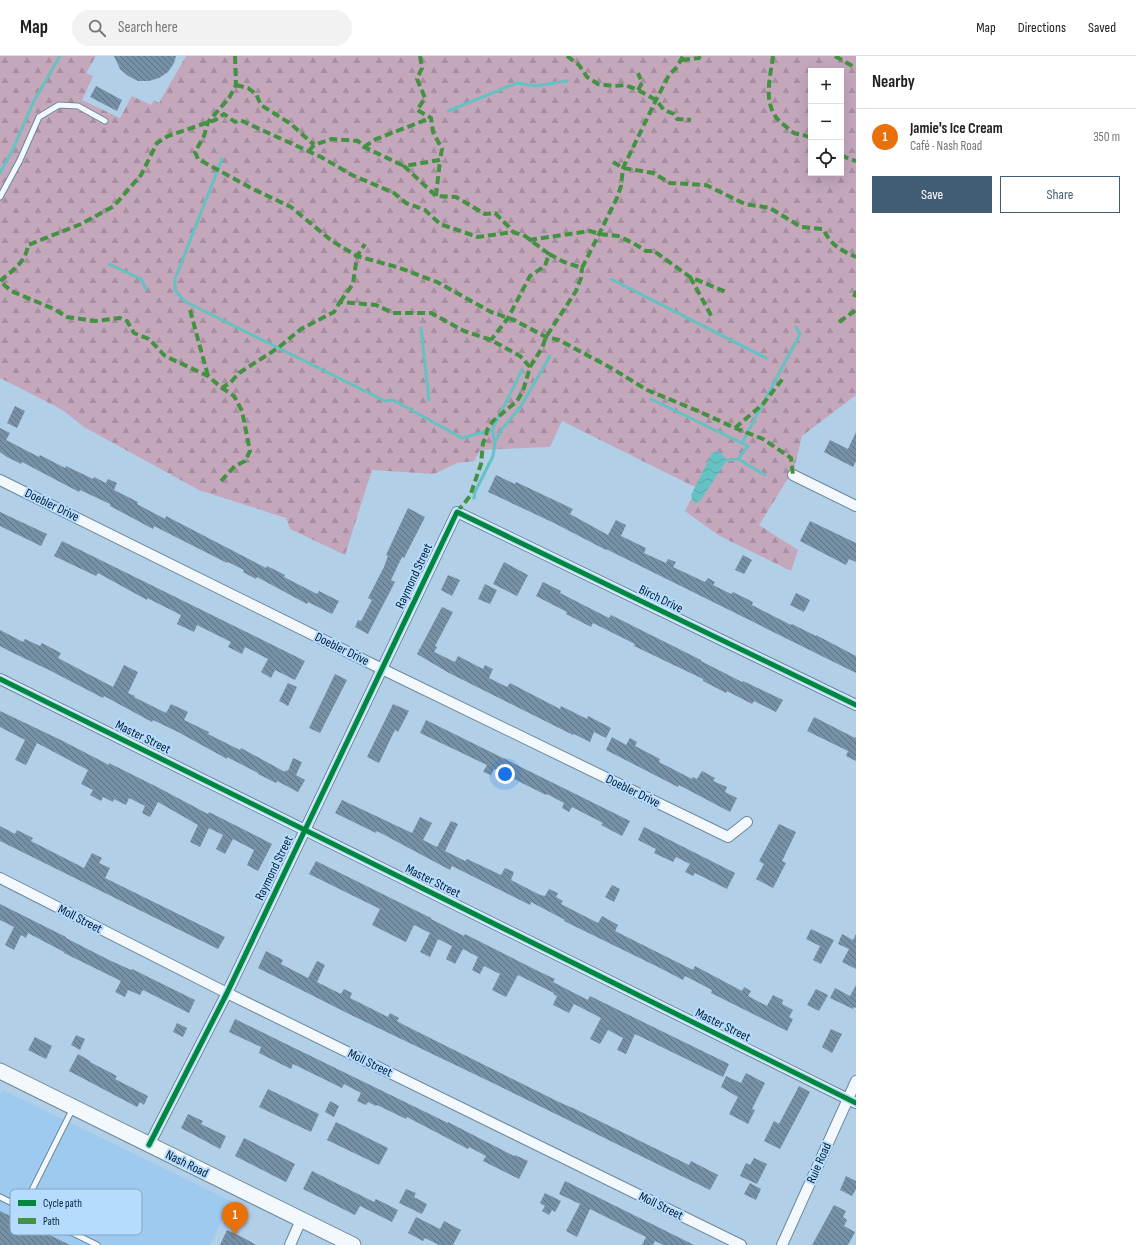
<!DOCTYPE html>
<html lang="en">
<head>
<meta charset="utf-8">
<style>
  :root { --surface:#fff; --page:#f2f2f2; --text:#202124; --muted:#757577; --line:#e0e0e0; --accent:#415d74 }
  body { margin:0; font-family:"Sofia Sans Condensed",sans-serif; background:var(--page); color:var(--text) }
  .controls { position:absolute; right:12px; top:12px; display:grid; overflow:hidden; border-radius:0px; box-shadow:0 4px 16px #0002 }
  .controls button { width:36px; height:36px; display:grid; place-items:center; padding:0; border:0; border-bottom:1px solid var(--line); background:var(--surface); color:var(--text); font:20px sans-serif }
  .you { position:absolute; left:505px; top:718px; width:14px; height:14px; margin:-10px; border:3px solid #fff; border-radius:50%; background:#1a73e8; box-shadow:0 0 0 6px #1a73e833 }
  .badge { display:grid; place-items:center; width:26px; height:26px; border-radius:50%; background:var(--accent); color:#fff; font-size:13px; font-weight:700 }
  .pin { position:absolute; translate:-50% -33px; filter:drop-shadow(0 1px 2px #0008) }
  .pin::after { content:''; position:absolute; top:21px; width:14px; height:12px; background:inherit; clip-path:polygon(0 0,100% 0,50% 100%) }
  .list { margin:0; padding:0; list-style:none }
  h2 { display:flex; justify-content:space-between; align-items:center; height:52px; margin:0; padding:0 16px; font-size:17px }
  h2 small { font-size:13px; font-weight:400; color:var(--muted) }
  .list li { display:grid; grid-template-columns:26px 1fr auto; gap:12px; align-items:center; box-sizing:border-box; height:56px; padding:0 16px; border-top:1px solid var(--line) }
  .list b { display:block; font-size:15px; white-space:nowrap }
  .list p { margin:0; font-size:13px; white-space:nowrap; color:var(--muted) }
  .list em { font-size:13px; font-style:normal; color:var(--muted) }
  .actions { display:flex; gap:8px; padding:12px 16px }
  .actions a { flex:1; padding:9px 0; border:1px solid var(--accent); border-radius:0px; text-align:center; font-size:14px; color:var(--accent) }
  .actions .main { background:var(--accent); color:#fff }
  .icon { flex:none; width:22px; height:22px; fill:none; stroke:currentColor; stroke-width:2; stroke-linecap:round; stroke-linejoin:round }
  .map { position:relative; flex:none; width:856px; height:1189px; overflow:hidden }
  header { display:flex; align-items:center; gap:24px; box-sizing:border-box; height:56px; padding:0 20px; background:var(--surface); border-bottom:1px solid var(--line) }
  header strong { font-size:19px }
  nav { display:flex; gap:22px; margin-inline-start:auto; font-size:14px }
  .search { width:280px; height:36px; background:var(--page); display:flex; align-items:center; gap:10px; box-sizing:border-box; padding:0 14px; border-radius:22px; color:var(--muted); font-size:15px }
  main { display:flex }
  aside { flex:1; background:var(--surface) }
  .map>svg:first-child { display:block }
  .built { fill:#9ecaf0 }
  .forest { fill:url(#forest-firs); fill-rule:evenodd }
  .water { fill:url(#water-waves) }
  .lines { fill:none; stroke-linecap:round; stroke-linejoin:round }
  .stream { stroke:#65c2c2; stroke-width:3 }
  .building { fill:url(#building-back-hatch) }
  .service-casing { stroke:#6c889c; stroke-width:7 }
  .minor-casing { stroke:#6c889c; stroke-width:12 }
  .secondary-casing { stroke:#6c889c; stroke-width:17 }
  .service { stroke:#f3f8fc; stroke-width:5 }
  .minor { stroke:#f3f8fc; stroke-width:10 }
  .secondary { stroke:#f3f8fc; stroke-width:15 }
  .quiet { stroke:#439242; stroke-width:4; stroke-dasharray:8 4; stroke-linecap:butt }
  .cycleway-casing { stroke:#b5dcff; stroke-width:8 }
  .cycleway { stroke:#00873e; stroke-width:5 }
  .labels { text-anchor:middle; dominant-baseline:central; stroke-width:4; stroke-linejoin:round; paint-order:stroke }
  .street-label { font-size:13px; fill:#041f35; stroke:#b5dcff }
  .key { fill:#b5dcff; stroke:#80a3c2; stroke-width:1 }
  .key-label { font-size:11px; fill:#041f35 }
</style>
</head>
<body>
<header>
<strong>Map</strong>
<div class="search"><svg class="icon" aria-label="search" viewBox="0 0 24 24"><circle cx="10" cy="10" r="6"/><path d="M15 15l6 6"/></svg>Search here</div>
<nav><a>Map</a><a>Directions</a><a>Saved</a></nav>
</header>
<main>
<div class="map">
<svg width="856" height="1189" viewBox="0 0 856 1189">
  <defs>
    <pattern id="forest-firs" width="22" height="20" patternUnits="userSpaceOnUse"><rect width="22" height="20" fill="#c4a7bb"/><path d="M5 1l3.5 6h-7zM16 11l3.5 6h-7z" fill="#a78fa1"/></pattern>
    <pattern id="water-waves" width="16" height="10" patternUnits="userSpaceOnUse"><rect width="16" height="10" fill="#65c2c2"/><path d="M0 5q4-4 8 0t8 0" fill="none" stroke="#56a6a7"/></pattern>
    <pattern id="building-back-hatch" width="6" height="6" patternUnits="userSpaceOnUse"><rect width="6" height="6" fill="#7690a5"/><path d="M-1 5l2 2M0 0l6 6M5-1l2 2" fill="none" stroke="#5f7587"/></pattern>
  </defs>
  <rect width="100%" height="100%" fill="#b2cfe8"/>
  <polygon class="built" points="3,1034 231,1145 210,1189 0,1189 0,1039"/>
  <path class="forest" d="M 0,0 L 96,0 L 86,17 L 93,20 L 82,44 L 120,62 L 132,40 L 151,49 L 154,44 L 159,47 L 186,0 L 856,0 L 856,339 L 802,380 L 794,413 L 759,469 L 798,494 L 791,515 L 718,479 L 685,455 L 697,432 L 562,365 L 550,391 L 480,394 L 474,405 L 457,407 L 434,418 L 372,414 L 345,499 L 290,473 L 286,462 L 199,434 L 84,371 L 61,353 L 0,322 ZM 811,15 L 841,15 L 841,117 L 811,117 Z"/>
  <polygon class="water" points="719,395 727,404 700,445 694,447 691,439 712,397"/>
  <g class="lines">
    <g class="stream">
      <polyline points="448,55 517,27 536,30 567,25"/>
      <polyline points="222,103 175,223 175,234 184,245 385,345 393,344 462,382 492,374"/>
      <polyline points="0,117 12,95 34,45 60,0"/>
      <polyline points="109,208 141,223 146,233"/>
      <polyline points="611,223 766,302"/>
      <polyline points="421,272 429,344"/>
      <polyline points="651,343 748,390 738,403 765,419"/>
      <polyline points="495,386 502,373 521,350 550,300"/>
      <polyline points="742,387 800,278 796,271"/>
      <polyline points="727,404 738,403"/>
      <polyline points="474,442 475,436 493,400 495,386 492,374 522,314"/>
    </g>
  </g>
  <g class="building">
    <polygon points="114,0 176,0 174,7 168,16 159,22 149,25 138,25 128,20 120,13"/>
    <polygon points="96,30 122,44 117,55 90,41"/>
    <polygon points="15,350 25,355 17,372 7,367"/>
    <polygon points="0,372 10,377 6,384 39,401 40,399 65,412 66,410 93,423 94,421 106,427 108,423 117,427 114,434 138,446 137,448 165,463 166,460 266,512 267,510 285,519 284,521 317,538 319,535 339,545 332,558 308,546 307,548 257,521 256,523 243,516 244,514 228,506 227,507 154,470 153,473 110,450 110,448 80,434 79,436 22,406 21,408 7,401 0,396"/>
    <polygon points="856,376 856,405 853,411 824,396 830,384 848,393"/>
    <polygon points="496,419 515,428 516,426 573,453 570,458 608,479 616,464 626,469 621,480 646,492 644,497 666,507 668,503 676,506 673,511 705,526 708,522 715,526 713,529 731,538 733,536 753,546 752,549 791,569 792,568 816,580 816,579 856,600 856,617 606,493 606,494 554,467 488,436"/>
    <polygon points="408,452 425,461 404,502 402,501 391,524 395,526 368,578 355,571 358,564 361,565 372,544 368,542 384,511 388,500 386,499"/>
    <polygon points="0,456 47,478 41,490 0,470"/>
    <polygon points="810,465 856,487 856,506 849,503 846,509 800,485"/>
    <polygon points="62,485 305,605 295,624 275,614 271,622 261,616 268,603 245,591 242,598 228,591 231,586 197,569 194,576 177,568 181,559 147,542 147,544 98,517 96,520 54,500"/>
    <polygon points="743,499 752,504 744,518 735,514"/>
    <polygon points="504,506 528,519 517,540 493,528"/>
    <polygon points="448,519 460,524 452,540 441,534"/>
    <polygon points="543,526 561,535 560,537 609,562 611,559 701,604 701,605 742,626 743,625 783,644 776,656 754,645 752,648 727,635 726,637 703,625 703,623 634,590 635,588 593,567 591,571 566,558 567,556 536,540"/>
    <polygon points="485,528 497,534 490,548 478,543"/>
    <polygon points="796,537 810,544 804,556 790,549"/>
    <polygon points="442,551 453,556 435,590 437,591 434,596 455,606 458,600 483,613 485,609 493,613 489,622 507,631 510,627 560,653 561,650 587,663 588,660 611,672 606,682 594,676 590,686 574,678 573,679 449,617 417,598"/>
    <polygon points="0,574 23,586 25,583 40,590 42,587 61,597 58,602 113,631 124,609 138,616 128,637 135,640 134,641 166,657 171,648 188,656 184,664 209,676 208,678 240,694 241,692 285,716 286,714 288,715 293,702 302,706 296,719 305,724 298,736 277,725 276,727 258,718 258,717 227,701 227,703 178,676 153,664 152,666 104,640 103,642 51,615 11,596 0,590"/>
    <polygon points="335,618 347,624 320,677 309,672"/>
    <polygon points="288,627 297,631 288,650 279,645"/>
    <polygon points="393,648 409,655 398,676 395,674 379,707 367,701"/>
    <polygon points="0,655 61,684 109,709 109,707 159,732 208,758 209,756 272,788 258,815 247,809 254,794 233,783 225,798 216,793 223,779 209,772 200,791 190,786 198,769 158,746 150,761 142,757 145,750 129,742 126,749 114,743 113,746 103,741 101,745 90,739 93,734 81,728 88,714 37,687 26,709 15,704 25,684 0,671"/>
    <polygon points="814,661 855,682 856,681 856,705 846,700 848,695 807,675"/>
    <polygon points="426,664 630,765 622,780 601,769 603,767 572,751 569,756 562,752 564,747 547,738 546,739 494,713 491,719 483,716 487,709 420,677"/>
    <polygon points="612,681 626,689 630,682 637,686 635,690 660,703 659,706 692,723 693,721 697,723 702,715 715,722 713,725 727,731 725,736 737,742 730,756 679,729 678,731 606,694"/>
    <polygon points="342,744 412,777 420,761 432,767 423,784 437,791 451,765 458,768 445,795 465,805 467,803 501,819 505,812 514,816 511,824 540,839 545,840 549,833 558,837 556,841 563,845 561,848 598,867 602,860 618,869 615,875 693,914 695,910 742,935 744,931 751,935 748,940 767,950 773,939 783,944 782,948 793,954 789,961 793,963 787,975 711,937 712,934 685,920 683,924 658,911 564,865 565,864 531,846 530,849 452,810 450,814 377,775 376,777 335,757"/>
    <polygon points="779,768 796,776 782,805 786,807 773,832 756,823 764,808 759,805"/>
    <polygon points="0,770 15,778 17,774 33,782 31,785 84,812 92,797 102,802 99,807 110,812 105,822 225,881 218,893 0,785"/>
    <polygon points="644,771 735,817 727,833 695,817 693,820 685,816 690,808 676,801 673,806 654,797 656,793 638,784"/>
    <polygon points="316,805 431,862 431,863 464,880 465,878 538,915 555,923 553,926 588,944 590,940 729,1008 723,1021 635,978 626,998 617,994 623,982 608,974 600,988 590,983 601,962 574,948 569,957 553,949 557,940 553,938 554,937 518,919 506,941 492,934 500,918 484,910 480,918 472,914 478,901 463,893 455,908 446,903 452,890 438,883 430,901 420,896 430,877 414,869 406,886 372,869 380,853 309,818"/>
    <polygon points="612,829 620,833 614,846 605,841"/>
    <polygon points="0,848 66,881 66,882 105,902 131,914 132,913 195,944 189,957 143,934 140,939 128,934 125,941 115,936 121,925 64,897 64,896 28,877 26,882 21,879 14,894 5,889 14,871 0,864"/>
    <polygon points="811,873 834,884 821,908 813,904 820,890 806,883"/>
    <polygon points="842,878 853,884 856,878 856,913 842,906 849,893 838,888"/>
    <polygon points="266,895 283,904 281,908 308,922 317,905 325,909 317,926 341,938 344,933 352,937 350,942 388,961 390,957 399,962 397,965 404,969 561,1047 573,1052 689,1109 691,1105 718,1119 710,1134 497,1029 349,958 258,912"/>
    <polygon points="856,929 856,952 854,951 853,953 830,942 835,932 850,940"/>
    <polygon points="816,933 828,939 819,955 807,949"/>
    <polygon points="235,963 448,1067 448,1066 514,1100 515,1099 528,1105 519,1123 483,1105 486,1100 469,1091 468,1093 407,1061 406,1063 377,1049 376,1050 368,1046 366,1049 357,1045 361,1037 344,1028 342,1032 293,1008 291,1013 259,997 261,991 229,976"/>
    <polygon points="177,967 187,972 183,981 173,976"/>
    <polygon points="831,973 842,978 832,997 822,991"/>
    <polygon points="76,979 85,983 80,994 71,989"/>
    <polygon points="35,981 52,990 46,1003 28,994"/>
    <polygon points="78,998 90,1005 90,1006 117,1020 115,1023 148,1040 144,1049 140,1046 137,1051 69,1015"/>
    <polygon points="746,1017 765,1027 752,1053 755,1054 748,1068 729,1058 738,1041 721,1031 726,1020 741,1027"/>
    <polygon points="799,1030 810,1036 780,1093 764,1085 774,1065 779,1068"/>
    <polygon points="268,1033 319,1058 311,1076 259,1051"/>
    <polygon points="330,1045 339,1050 334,1061 325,1056"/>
    <polygon points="188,1058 203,1065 201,1068 226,1080 220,1093 181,1072"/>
    <polygon points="336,1066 388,1092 379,1109 327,1084"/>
    <polygon points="244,1082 295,1108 286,1126 235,1100"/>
    <polygon points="754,1102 767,1108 757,1128 740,1120 746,1107 750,1109"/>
    <polygon points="312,1115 374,1146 376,1143 398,1154 392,1166 360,1150 355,1159 303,1133"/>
    <polygon points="846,1120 856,1125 856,1133 852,1140 840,1134"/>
    <polygon points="565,1125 664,1174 694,1189 663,1189 655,1185 653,1189 642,1189 646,1181 590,1153 577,1181 566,1175 580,1148 559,1138"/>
    <polygon points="750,1127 761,1133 756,1144 744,1138"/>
    <polygon points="406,1133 416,1137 414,1141 427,1148 422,1158 399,1147"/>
    <polygon points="545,1137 561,1145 555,1156 552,1154 549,1159 542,1155 545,1150 540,1147"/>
    <polygon points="834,1149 846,1155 843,1161 847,1164 844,1170 855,1176 848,1189 812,1189"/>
    <polygon points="0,1155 70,1189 0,1189"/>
    <polygon points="416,1161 440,1173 444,1165 461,1174 453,1189 439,1189 425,1182 423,1185 408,1177"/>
    <polygon points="227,1174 244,1182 256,1189 220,1189"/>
  </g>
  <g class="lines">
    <g class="service-casing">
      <g id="service">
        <polyline points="0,141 20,104 39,61 59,49 78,50 105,65"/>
        <polyline points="0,1141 97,1189"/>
        <polyline points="23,1152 73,1052"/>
      </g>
    </g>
    <g class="minor-casing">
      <g id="minor">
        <polyline points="793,419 856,450"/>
        <polyline points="0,424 382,613 728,781 747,766"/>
        <polyline points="0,623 856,1047"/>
        <polyline points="0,822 227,937 741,1189"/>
        <polyline points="149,1089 227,937 457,456 856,649"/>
        <polyline points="290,1189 301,1164"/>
        <polyline points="782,1189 856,1025"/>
      </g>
    </g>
    <g class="secondary-casing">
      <polyline id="secondary" points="0,1015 353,1189"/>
    </g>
    <use href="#service" class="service"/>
    <use href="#minor" class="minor"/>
    <use href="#secondary" class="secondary"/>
    <g class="quiet">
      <polyline points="235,0 236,29 229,42 208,66 204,80 195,96 198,103 253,133 291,151 332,185 357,200 400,212 437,226 491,256 514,264 546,281 559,284 613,313 647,334 698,355 735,372 763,383 791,402 793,419"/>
      <polyline points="420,0 422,12 417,23 425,42 417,54 431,62 433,76 442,93 440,104 404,110 436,140 456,141 485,158 495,157 509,171 513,176"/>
      <polyline points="567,0 579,9 587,21 598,28 614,30 625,29 638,34 656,44 664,54 674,58 677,63 691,64"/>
      <path d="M 773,0 C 770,24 761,52 784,69 C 787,71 790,75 794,77 C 800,79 804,78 811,82"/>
      <polyline points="835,0 856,12"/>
      <polyline points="682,4 699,2 700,0"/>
      <polyline points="236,29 248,32 256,38 261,49 291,68 314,89"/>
      <polyline points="638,34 642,27 638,17"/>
      <polyline points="364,91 376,83 431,62"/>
      <polyline points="309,95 314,89 332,83 358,85 364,91 404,110"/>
      <polyline points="841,99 849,103 856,105"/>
      <path d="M 613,106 L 623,112 L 653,117 L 670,127 L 706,129 L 745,148 L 770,152 L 801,171 L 823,173 C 832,190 839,193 856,201"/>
      <polyline points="436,140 440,104"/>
      <polyline points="529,184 590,175 599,178 618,180 633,187 646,195 654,195 690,221 726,236"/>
      <polyline points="549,198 564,206 582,212 617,142 621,130 623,112 656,44 669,19 677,11 683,0"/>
      <polyline points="690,221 713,263"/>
      <polyline points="854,241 856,235"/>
      <polyline points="340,246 353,228 357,200 365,188"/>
      <polyline points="190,254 208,320"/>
      <polyline points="839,266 856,254"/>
      <polyline points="530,311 542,292 546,281 576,235 581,222 582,212"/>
      <polyline points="735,372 763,348 784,321"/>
      <polyline points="221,425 235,410 245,405 250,395 242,355 234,340 222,332"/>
      <path d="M 457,456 L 470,440 L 481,408 L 483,387 L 486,381 L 487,374 L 493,365 L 517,345 L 523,335 L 530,311 L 520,300 L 491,284 L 464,275 L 431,257 L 393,257 L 376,249 L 340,246 L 334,256 L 301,273 L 278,292 L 239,317 L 231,326 L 222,332 L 208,320 L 165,300 L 149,283 L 134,277 L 127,265 L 120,262 L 95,265 L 67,261 L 54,253 L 11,235 L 0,225 C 12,215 26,206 28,189 L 81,168 L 114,150 L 141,119 L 157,87 L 168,80 L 215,64 L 224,58 L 235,66 L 240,64 L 321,101 L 352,119 L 394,137 L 406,147 L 425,154 L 440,168 L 478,181 L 513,176 L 525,180 L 549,198 L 545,210 L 530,220 L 508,262 L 491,284"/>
    </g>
    <g class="cycleway-casing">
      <g id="cycleway">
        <polyline points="0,623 856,1047"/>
        <polyline points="149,1089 227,937 457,456 856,649"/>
      </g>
    </g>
    <use href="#cycleway" class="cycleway"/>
  </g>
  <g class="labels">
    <g class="street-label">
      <text transform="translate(52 449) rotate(26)">Doebler Drive</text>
      <text transform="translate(414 520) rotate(-65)">Raymond Street</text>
      <text transform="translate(661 543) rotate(26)">Birch Drive</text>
      <text transform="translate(342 593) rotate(26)">Doebler Drive</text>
      <text transform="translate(143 681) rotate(26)">Master Street</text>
      <text transform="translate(633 735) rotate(26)">Doebler Drive</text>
      <text transform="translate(274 812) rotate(-64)">Raymond Street</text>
      <text transform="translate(433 825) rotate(26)">Master Street</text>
      <text transform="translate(80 863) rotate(27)">Moll Street</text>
      <text transform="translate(723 969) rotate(26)">Master Street</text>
      <text transform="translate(370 1007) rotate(26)">Moll Street</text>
      <text transform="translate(819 1107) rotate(-66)">Ruie Road</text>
      <text transform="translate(187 1108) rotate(26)">Nash Road</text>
      <text transform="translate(661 1150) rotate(26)">Moll Street</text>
    </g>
  </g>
  <rect x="10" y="1133" width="132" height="46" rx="6" class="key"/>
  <rect x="18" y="1144" width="18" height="6" fill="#00873e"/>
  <rect x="18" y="1162" width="18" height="6" fill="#439242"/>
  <g class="key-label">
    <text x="43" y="1151">Cycle path</text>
    <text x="43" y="1169">Path</text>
  </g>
</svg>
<div class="controls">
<button>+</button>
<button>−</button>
<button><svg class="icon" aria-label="locate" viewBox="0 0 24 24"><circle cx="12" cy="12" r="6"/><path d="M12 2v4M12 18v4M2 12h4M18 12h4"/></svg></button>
</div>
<div class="you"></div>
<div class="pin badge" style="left:235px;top:1179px;background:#e8710a">1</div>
</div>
<aside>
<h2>Nearby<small></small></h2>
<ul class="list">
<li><span class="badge" style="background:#e8710a">1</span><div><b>Jamie's Ice Cream</b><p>Café · Nash Road</p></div><em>350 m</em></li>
</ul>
<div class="actions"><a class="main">Save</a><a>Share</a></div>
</aside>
</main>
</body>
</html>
